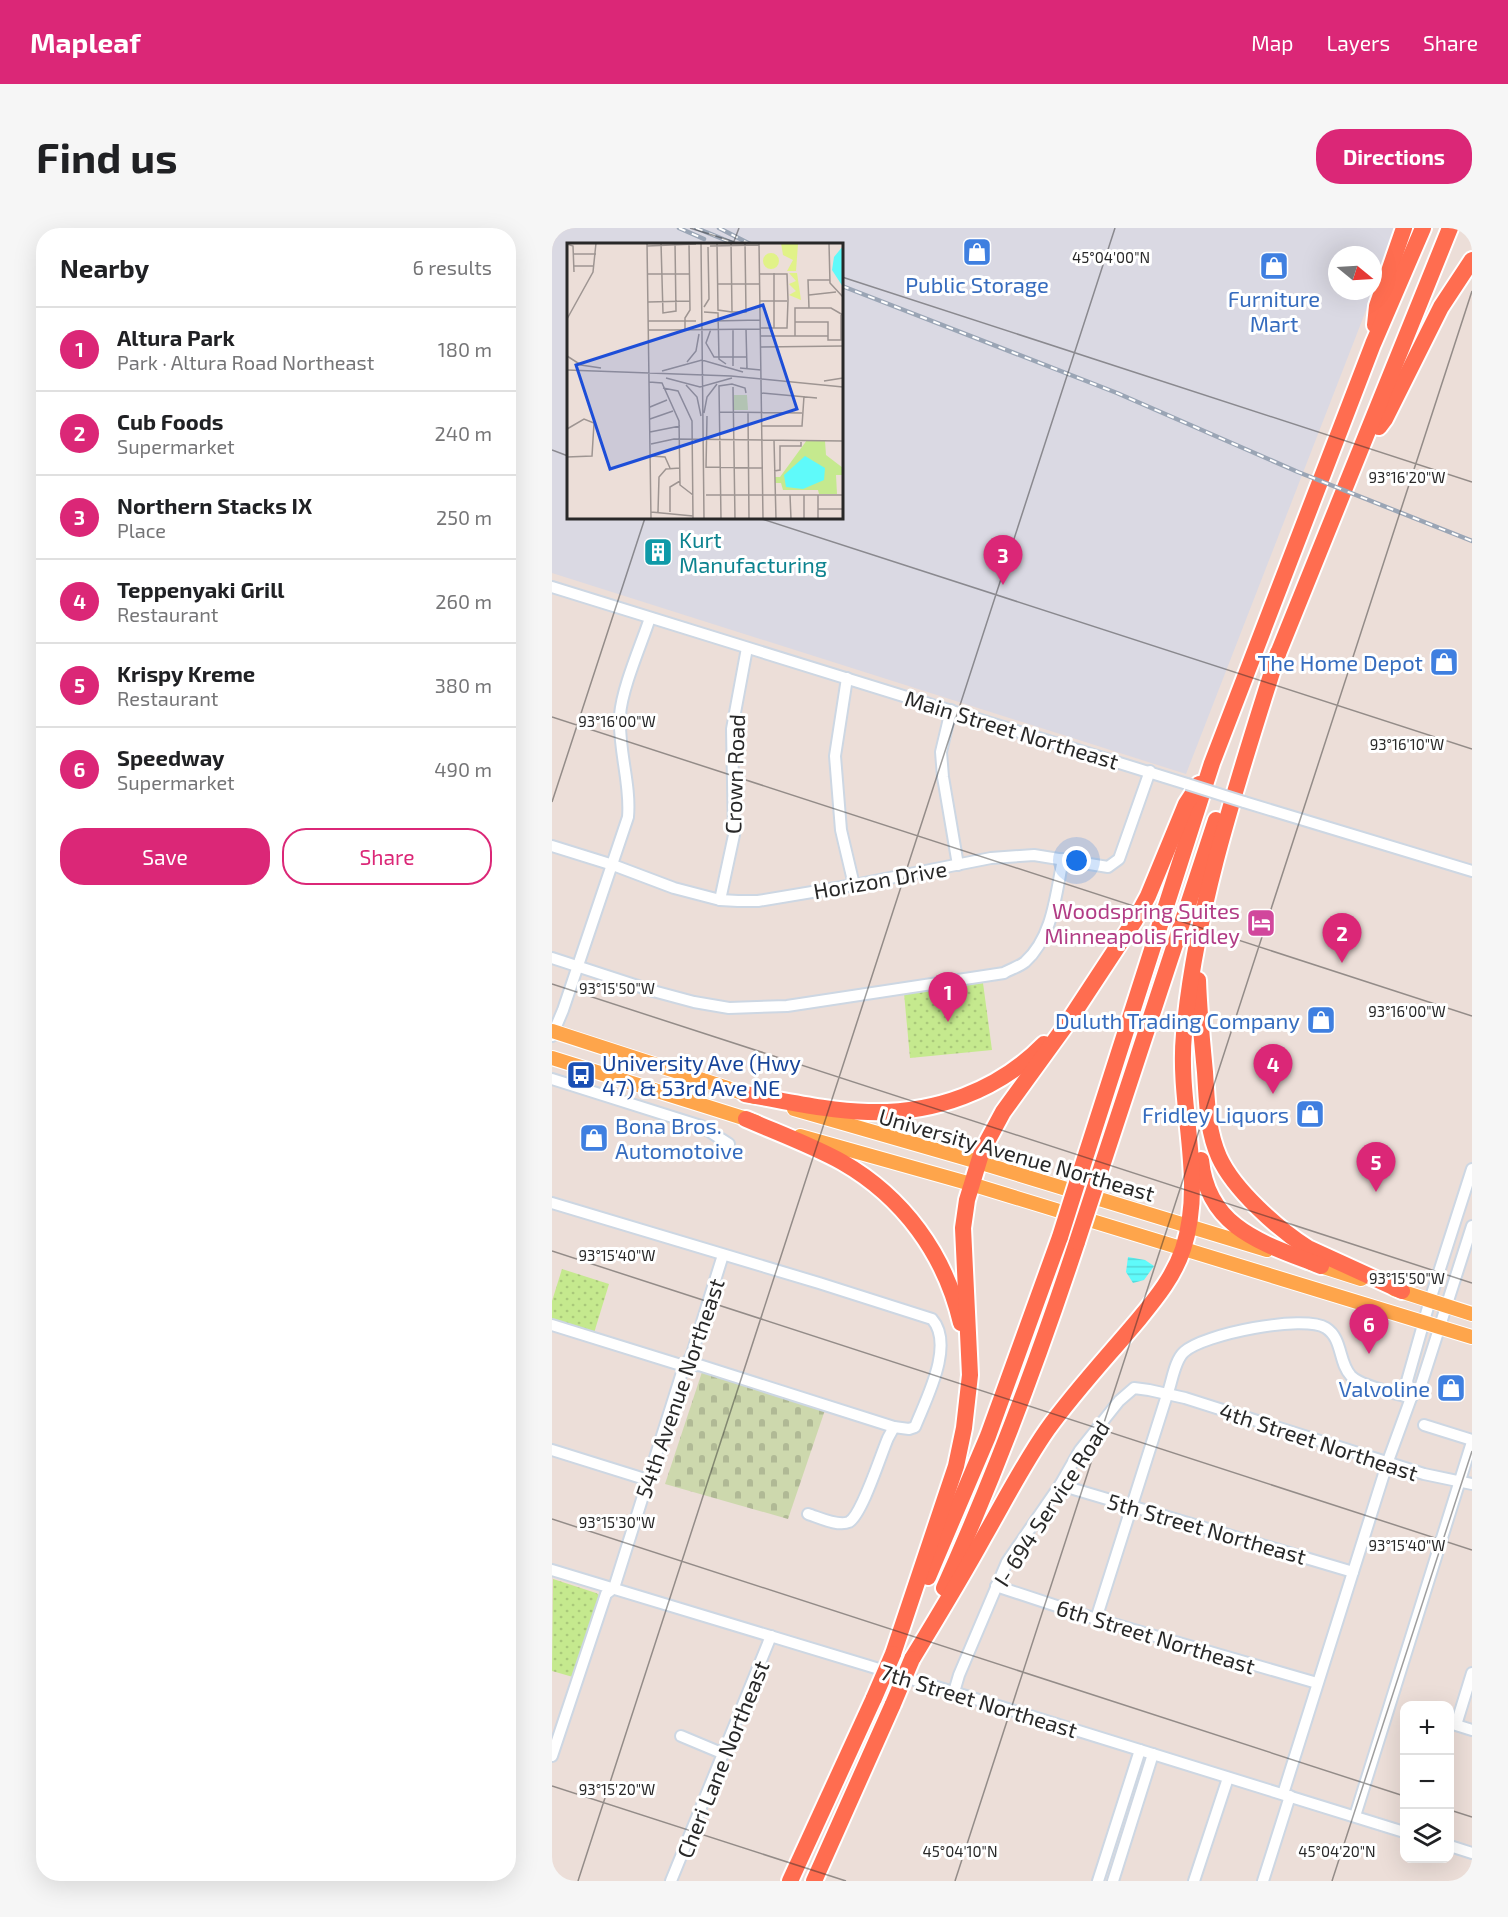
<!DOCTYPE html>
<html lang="en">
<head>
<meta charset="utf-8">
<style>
  :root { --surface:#fff; --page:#f6f6f6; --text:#202124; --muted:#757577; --line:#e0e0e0; --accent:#db2777 }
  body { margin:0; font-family:"Exo 2",sans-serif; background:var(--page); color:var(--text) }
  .controls { position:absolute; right:18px; bottom:18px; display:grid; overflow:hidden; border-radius:12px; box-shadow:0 6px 24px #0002 }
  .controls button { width:54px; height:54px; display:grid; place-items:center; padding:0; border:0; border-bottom:2px solid var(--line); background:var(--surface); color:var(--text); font:30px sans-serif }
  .compass { position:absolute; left:776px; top:18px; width:54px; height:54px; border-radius:50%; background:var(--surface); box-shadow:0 6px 24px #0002; rotate:108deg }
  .you { position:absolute; left:525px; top:633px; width:21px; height:21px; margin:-15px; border:4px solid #fff; border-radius:50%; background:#1a73e8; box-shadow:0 0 0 9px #1a73e833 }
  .badge { display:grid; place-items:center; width:39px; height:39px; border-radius:50%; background:var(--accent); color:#fff; font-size:20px; font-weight:700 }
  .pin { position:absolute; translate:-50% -50px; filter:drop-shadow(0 2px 3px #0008) }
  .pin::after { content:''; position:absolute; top:32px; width:21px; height:18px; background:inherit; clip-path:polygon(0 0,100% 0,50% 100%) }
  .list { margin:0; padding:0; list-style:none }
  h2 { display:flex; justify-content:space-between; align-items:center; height:78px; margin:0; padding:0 24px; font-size:26px }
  h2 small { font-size:20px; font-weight:400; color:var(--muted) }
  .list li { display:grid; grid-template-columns:39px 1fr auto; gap:18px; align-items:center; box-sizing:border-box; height:84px; padding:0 24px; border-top:2px solid var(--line) }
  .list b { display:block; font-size:22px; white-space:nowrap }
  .list p { margin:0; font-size:20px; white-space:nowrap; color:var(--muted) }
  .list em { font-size:20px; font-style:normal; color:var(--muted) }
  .actions { display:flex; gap:12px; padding:18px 24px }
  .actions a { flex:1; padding:14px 0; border:2px solid var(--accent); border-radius:24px; text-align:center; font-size:21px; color:var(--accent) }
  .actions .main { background:var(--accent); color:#fff }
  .icon { flex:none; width:33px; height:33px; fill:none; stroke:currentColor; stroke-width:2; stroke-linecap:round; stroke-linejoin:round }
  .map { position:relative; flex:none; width:920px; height:1653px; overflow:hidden; border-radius:24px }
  header { display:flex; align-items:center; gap:36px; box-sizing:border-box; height:84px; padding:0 30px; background:var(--accent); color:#fff }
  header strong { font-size:28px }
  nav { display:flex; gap:33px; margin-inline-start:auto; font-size:21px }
  .intro { display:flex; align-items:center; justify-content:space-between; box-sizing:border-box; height:144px; padding:0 36px }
  h1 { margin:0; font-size:42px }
  .button { padding:15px 27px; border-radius:24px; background:var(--accent); color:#fff; font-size:21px; font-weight:700 }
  main { display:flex; gap:36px; padding:0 36px }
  aside { flex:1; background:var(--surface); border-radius:24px; box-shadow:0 6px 24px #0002 }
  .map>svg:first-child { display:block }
  .industrial { fill:#dad9e3; fill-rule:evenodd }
  .cemetery { fill:url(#cemetery-stones) }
  .park { fill:url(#park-dots) }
  .water { fill:url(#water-rules) }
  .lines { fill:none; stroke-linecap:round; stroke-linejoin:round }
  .minor-casing { stroke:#cdd7e3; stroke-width:14 }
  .major-casing { stroke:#fff; stroke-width:16 }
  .highway-casing { stroke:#fff; stroke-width:20 }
  .minor { stroke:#fff; stroke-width:10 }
  .major { stroke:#fea54b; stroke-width:14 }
  .highway { stroke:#ff6d50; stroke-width:16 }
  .rail-casing { stroke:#9aa5b5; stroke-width:4.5 }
  .rail { stroke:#fff; stroke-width:2; stroke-dasharray:7; stroke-linecap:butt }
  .minor-bridge-casing { stroke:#cdd7e3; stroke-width:14; stroke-linecap:butt }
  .highway-bridge-casing { stroke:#fff; stroke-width:20; stroke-linecap:butt }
  .minor-bridge { stroke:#fff; stroke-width:10 }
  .highway-bridge { stroke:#ff6d50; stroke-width:16 }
  .ticks { fill:none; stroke:#282828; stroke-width:1.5; stroke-opacity:0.45 }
  .labels { text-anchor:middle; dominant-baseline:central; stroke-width:6; stroke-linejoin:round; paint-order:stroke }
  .shop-label { font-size:22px; fill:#366cbe; stroke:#fff; text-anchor:end }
  .culture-label { font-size:22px; fill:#0d838f; stroke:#fff; text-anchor:start }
  .street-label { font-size:22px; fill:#282828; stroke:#fff }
  .hotel-label { font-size:22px; fill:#b23c85; stroke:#fff; text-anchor:end }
  .transit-label { font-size:22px; fill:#164399; stroke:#fff; text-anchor:start }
  .inset-road { fill:none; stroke:#9e9592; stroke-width:1.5 }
  .view { fill:#1d4ed8; fill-opacity:0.15; stroke:#1d4ed8; stroke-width:3 }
  .inset-edge { fill:none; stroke:#282828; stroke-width:3 }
  .ticks-label { font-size:15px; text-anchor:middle; fill:#282828; stroke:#fff; stroke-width:6; stroke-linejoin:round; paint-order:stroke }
</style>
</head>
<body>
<header>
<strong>Mapleaf</strong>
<nav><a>Map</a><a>Layers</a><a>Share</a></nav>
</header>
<div class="intro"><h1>Find us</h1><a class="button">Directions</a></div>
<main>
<aside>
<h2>Nearby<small>6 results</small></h2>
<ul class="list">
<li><span class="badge">1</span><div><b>Altura Park</b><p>Park · Altura Road Northeast</p></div><em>180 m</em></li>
<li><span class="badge">2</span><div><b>Cub Foods</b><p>Supermarket</p></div><em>240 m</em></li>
<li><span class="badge">3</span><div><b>Northern Stacks IX</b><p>Place</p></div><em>250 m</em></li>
<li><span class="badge">4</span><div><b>Teppenyaki Grill</b><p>Restaurant</p></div><em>260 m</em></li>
<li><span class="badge">5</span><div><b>Krispy Kreme</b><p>Restaurant</p></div><em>380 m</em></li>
<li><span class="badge">6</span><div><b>Speedway</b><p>Supermarket</p></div><em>490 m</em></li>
</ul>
<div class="actions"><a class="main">Save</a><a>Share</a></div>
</aside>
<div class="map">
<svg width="920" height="1653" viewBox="0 0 920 1653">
  <defs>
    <pattern id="cemetery-stones" width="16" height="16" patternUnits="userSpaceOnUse" patternTransform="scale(1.5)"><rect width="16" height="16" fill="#cdd8ad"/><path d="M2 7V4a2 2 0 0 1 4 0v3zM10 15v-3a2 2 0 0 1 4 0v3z" fill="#b0b995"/></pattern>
    <pattern id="park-dots" width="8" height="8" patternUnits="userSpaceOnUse" patternTransform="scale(1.5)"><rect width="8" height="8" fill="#c5e98e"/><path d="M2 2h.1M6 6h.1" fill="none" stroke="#a9c87a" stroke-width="1.8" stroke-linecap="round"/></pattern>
    <pattern id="water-rules" width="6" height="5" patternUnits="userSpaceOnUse" patternTransform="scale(1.5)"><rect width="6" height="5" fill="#5ffafa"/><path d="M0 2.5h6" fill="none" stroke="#53d6d6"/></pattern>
  </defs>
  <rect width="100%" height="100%" fill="#ecded8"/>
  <path class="industrial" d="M 0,0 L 843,0 L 832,36 L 634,546 L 0,345 ZM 16,16 L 290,16 L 290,290 L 16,290 ZM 785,27 L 821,27 L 821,63 L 785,63 Z"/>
  <polygon class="cemetery" points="150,1144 273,1182 236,1291 113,1256"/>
  <g class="park">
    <polygon points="431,755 440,822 358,830 352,765"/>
    <polygon points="10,1041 57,1056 42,1105 0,1092 0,1073"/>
    <polygon points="1,1351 44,1365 47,1367 21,1449 0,1443"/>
  </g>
  <polygon class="water" points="576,1029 593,1032 602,1038 592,1052 581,1055 574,1044"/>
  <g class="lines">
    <g class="minor-casing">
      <g id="minor">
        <polyline points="0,359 635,556"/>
        <polyline points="295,450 283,528 289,602 302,657"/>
        <polyline points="399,482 389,524 391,549 406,637"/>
        <polyline points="692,574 920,643"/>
        <polyline points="0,618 61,637 122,660 168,672 186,673 206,673 302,657 439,630 482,627 556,639 567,631 598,543"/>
        <polyline points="168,672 182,607 180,501 195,420"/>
        <path d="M 0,730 L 101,763 L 142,774 L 177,780 L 235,778 L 452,745 C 458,741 467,739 473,734 C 501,709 504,665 511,631"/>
        <path d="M 0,808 L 11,782 L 76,589 C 79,555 66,522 68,487 C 70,460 89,417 98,390"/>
        <polyline points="0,851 149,898 177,916"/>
        <path d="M 0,975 L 267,1055 L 380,1091 C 403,1117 374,1171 363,1199 L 357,1201 L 342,1199 L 147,1137 L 132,1138 L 0,1097"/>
        <polyline points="859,1170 855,1153 878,1072 920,941"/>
        <polyline points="872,1197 920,1212"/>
        <polyline points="0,1222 96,1252"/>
        <polyline points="508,1257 801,1344"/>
        <path d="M 256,1286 C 266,1289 286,1299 297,1294 C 310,1287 329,1226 336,1210 L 342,1199"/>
        <polyline points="0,1342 314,1437 852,1604"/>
        <polyline points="444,1358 544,1391 765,1455"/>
        <path d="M 544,1391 L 615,1167 C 620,1155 622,1133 632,1124 C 651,1106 752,1086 774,1100 C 791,1111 786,1134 799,1148 C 810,1159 844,1165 859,1170"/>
        <polyline points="920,1445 904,1497 920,1502"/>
        <polyline points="402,1464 407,1447 455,1334 508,1257 528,1222 567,1173 582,1160 597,1162 633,1170 872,1246 920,1256"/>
        <polyline points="129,1508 172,1526"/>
        <polyline points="0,1528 54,1366 62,1360 132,1138 139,1129 171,1027"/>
        <polyline points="731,1566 836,1233 859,1170 869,1157 920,998"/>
        <polyline points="803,1588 920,1214"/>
        <polyline points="898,1618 920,1625"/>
        <polyline points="119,1653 219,1408"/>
        <polyline points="546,1653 588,1522"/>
        <polyline points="561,1653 601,1526"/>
        <polyline points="642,1653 676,1550"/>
        <polyline points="711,1653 738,1568"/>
      </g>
    </g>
    <g class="major-casing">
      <g id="major">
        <polyline points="0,803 203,869"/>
        <polyline points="0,830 204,894"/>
        <polyline points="242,881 426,934 715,1022"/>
        <polyline points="248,908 419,956 920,1109"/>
        <polyline points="759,1035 809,1051"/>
        <polyline points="842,1061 920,1086"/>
      </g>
    </g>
    <g class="highway-casing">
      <g id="highway">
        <polyline points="823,97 825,78 852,0"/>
        <polyline points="827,199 833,191 889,79 920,32"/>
        <polyline points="723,433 898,0"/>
        <path d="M 646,752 C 647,783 650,813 653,844 C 655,873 655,902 667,929 C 682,962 726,1001 756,1020 L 850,1063"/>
        <path d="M 193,866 C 234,873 275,883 316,884 C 382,886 446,863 492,816"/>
        <path d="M 194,891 C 226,905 259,917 290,934 C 351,969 393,1026 409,1095"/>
        <path d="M 649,932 C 656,1002 714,1016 769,1038"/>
        <polyline points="526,952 660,535 821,116 871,0"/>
        <polyline points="544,956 664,592"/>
        <polyline points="376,1349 436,1208 508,1009"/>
        <path d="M 392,1360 C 443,1247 486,1132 525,1014"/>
        <polyline points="341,1426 404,1238 412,1200 418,1147 411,1000 415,972 430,923 451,884 514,797 583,692 596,668 634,576 647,556"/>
        <path d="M 360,1431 C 385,1390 410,1349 433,1307 C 453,1272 472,1235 495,1202 C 523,1163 556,1128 587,1091 C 605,1069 622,1048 631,1021 C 654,950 625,879 632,806 C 644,675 687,550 726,425"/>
        <polyline points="238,1653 322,1470"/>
        <polyline points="262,1653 341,1476"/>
      </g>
    </g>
    <use href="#minor" class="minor"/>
    <use href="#major" class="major"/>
    <use href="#highway" class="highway"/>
    <g class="rail-casing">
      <g id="rail">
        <polyline points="127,0 152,11"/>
        <polyline points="144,0 183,16"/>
        <polyline points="167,0 198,16"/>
        <polyline points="290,58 565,165 746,244 920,313"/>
      </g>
    </g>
    <use href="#rail" class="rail"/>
    <g class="minor-bridge-casing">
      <polyline id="minor-bridge" points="635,556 692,574"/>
    </g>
    <g class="highway-bridge-casing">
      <g id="highway-bridge">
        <polyline points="508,1009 526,952"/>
        <polyline points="525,1014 544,956"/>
        <polyline points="322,1470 341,1426"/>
        <polyline points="341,1476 360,1431"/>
      </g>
    </g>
    <use href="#minor-bridge" class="minor-bridge"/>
    <use href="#highway-bridge" class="highway-bridge"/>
  </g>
  <path class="ticks" d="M 138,0 L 189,16M 181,16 L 187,0M 290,49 L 920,254M 0,222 L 16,228M 207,290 L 920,521M 0,489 L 920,788M 0,574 L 93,290M 0,756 L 920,1055M 0,1023 L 920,1322M 0,1291 L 852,1568M 0,1558 L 294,1653M 898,1582 L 920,1589M 26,1653 L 563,0M 403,1653 L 920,63M 780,1653 L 920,1223"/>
  <defs>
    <g id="shop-square" transform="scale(1.5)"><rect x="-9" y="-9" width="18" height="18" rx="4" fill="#3f7fe0" stroke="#fff"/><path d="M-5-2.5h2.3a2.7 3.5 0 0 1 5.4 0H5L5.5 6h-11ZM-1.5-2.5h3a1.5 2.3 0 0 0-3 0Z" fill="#fff"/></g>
    <g id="building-square" transform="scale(1.5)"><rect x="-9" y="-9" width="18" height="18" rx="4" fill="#0f9aa8" stroke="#fff"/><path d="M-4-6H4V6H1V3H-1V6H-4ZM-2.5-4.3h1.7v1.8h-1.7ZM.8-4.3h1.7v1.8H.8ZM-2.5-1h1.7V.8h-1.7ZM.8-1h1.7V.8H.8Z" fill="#fff"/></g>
    <g id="hotel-square" transform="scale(1.5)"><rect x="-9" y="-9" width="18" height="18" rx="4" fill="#d1479c" stroke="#fff"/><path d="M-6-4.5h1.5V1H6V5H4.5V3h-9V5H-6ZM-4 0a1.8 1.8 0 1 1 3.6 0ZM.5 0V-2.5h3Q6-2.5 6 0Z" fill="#fff"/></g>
    <g id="bus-square" transform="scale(1.5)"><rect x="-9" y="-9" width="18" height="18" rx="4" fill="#1a4fb4" stroke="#fff"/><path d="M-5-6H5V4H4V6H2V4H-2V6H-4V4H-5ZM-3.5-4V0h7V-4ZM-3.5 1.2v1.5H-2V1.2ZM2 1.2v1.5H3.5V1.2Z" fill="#fff"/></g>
  </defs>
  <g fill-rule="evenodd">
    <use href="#shop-square" x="425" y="24"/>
    <use href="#shop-square" x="722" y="38"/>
    <use href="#building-square" x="106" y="324"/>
    <use href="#shop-square" x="892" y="434"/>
    <use href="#hotel-square" x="709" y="695"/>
    <use href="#shop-square" x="769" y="792"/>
    <use href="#bus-square" x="29" y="847"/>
    <use href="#shop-square" x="758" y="886"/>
    <use href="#shop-square" x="42" y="910"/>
    <use href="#shop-square" x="899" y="1160"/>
  </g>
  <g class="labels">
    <g class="shop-label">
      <text x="425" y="56" text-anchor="middle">Public Storage</text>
      <text x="722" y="70" text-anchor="middle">Furniture<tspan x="722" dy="25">Mart</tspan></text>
      <text x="871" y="434">The Home Depot</text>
      <text x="748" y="792">Duluth Trading Company</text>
      <text x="737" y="886">Fridley Liquors</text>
      <text x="63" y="897" text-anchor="start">Bona Bros.<tspan x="63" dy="25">Automotoive</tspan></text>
      <text x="878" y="1160">Valvoline</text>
    </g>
    <g class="culture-label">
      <text x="127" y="311">Kurt<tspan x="127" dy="25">Manufacturing</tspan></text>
    </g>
    <g class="street-label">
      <text transform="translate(460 501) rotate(17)">Main Street Northeast</text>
      <text transform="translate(182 546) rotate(-88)">Crown Road</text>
      <text transform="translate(328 651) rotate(-10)">Horizon Drive</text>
      <text transform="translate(465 926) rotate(16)">University Avenue Northeast</text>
      <text transform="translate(127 1160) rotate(-71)">54th Avenue Northeast</text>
      <text transform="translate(767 1213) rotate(18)">4th Street Northeast</text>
      <text transform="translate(499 1275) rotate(-57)">I- 694 Service Road</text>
      <text transform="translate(655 1300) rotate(16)">5th Street Northeast</text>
      <text transform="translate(604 1408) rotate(17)">6th Street Northeast</text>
      <text transform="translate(427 1472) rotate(17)">7th Street Northeast</text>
      <text transform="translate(170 1531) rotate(-68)">Cheri Lane Northeast</text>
    </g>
    <g class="hotel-label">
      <text x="688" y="682">Woodspring Suites<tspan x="688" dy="25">Minneapolis Fridley</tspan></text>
    </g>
    <g class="transit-label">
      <text x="50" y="834">University Ave (Hwy<tspan x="50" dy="25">47) &amp; 53rd Ave NE</tspan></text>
    </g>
  </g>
  <g transform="translate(15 15)">
    <rect width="276" height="276" fill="#ecded8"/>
    <path d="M 167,152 L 180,152 L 181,167 L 167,167 Z" fill="#cdd8ad"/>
    <path d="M 240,197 L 258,198 L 259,212 L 276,225 L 276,232 L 269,232 L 270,251 L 252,251 L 251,247 L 216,247 L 214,240 L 208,240 L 208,234 L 213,234 Z" fill="#c5e98e"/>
    <path d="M 214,0 L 231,1 L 229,28 L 220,28 L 226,17 L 216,12 ZM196 18a8 8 0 1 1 16 0a8 8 0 1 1-16 0ZM 222,30 L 230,30 L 234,57 L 222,52 L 229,48 L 222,41 L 229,38 Z" fill="#e1f288"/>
    <path d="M 276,3 L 276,44 L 265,27 L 267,14 ZM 238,213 L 258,225 L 257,237 L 236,246 L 219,244 L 217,232 Z" fill="#5ffafa"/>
    <path class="inset-road" d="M 80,0 L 84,276M 94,0 L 96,70 L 109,68 L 108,0M 134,0 L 137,276M 150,0 L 151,67 L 165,69 L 179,69 L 178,0M 164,0 L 165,69M 192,0 L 196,276M 262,0 L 263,40 L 276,54M 0,1 L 6,3 L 7,29M 80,3 L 129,1M 143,3 L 192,2M 7,11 L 29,11M 7,23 L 26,23M 207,30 L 207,85M 80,31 L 123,31M 192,31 L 220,31 L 221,57 L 220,85 L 193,85M 151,41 L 192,41M 242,52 L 269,49M 193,58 L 220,58M 81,59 L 123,58M 137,64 L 142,56 L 141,4M 242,65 L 241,37 L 263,37M 137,69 L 151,70 L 152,116 L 159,121M 0,76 L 26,29 L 29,0M 81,78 L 129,78M 146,78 L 193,77M 228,79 L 261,79 L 261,97 L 274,97 L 274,72M 144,86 L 139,100 L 147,114 L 180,114M 166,86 L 166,123M 179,86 L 180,126M 82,87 L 103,87M 102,87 L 193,86M 118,88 L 118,75 L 123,67 L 122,0M 193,93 L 261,93M 228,93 L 228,65 L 264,65 L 276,72M 194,104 L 276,103M 0,113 L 14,122 L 34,125M 120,119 L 129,108 L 132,91M 173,125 L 194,127M 0,127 L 164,133 L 276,144M 95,128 L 135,117 L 176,129M 99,135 L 133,144 L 165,135M 257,138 L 276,135M 82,139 L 95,140 L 112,178 L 113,242 L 126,252M 119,142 L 130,154 L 134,173M 166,144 L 168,276M 96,145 L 111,148 L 125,178 L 126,276M 194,150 L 250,155M 83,164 L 100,157M 153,169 L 235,170M 137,170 L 140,154 L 150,141M 181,170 L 182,276M 83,176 L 106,168M 195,183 L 235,183 L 237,153M 0,186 L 17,176 L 27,180 L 25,213 L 0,214M 83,189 L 113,183M 207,197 L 209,276M 84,201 L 107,196 L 276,198M 84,213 L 98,214 L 103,225M 139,224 L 196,225M 139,225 L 140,173M 207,228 L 213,227 L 213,203 L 234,203 L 234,199M 139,252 L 276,252M 223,252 L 224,276M 237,252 L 237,276M 251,252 L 251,276M 251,266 L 276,266M 84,269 L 126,273M 91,269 L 92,234 L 99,226 L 113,225M 103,269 L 103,244 L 113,238M 154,276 L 152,143 L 165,141 L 178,145 L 179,150"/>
    <path class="view" d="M 196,62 L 230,166 L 43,226 L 9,122 Z"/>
    <rect width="276" height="276" class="inset-edge"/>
  </g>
  <g class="ticks-label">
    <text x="559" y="35">45°04'00"N</text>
    <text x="855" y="255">93°16'20"W</text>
    <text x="65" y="499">93°16'00"W</text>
    <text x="855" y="522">93°16'10"W</text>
    <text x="65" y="766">93°15'50"W</text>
    <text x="855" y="789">93°16'00"W</text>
    <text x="65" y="1033">93°15'40"W</text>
    <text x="855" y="1056">93°15'50"W</text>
    <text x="65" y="1300">93°15'30"W</text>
    <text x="855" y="1323">93°15'40"W</text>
    <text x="65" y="1567">93°15'20"W</text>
    <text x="408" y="1629">45°04'10"N</text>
    <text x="785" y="1629">45°04'20"N</text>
  </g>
</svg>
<div class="controls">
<button>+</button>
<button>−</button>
<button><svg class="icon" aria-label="layers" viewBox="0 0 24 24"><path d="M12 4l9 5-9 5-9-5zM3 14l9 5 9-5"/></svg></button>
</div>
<svg class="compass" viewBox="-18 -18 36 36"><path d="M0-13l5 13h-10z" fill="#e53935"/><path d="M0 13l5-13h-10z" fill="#757577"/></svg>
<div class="you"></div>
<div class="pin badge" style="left:396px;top:794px">1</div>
<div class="pin badge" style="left:790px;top:735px">2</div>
<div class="pin badge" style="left:451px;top:357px">3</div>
<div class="pin badge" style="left:721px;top:866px">4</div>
<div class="pin badge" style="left:824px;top:964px">5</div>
<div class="pin badge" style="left:817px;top:1126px">6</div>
</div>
</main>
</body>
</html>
